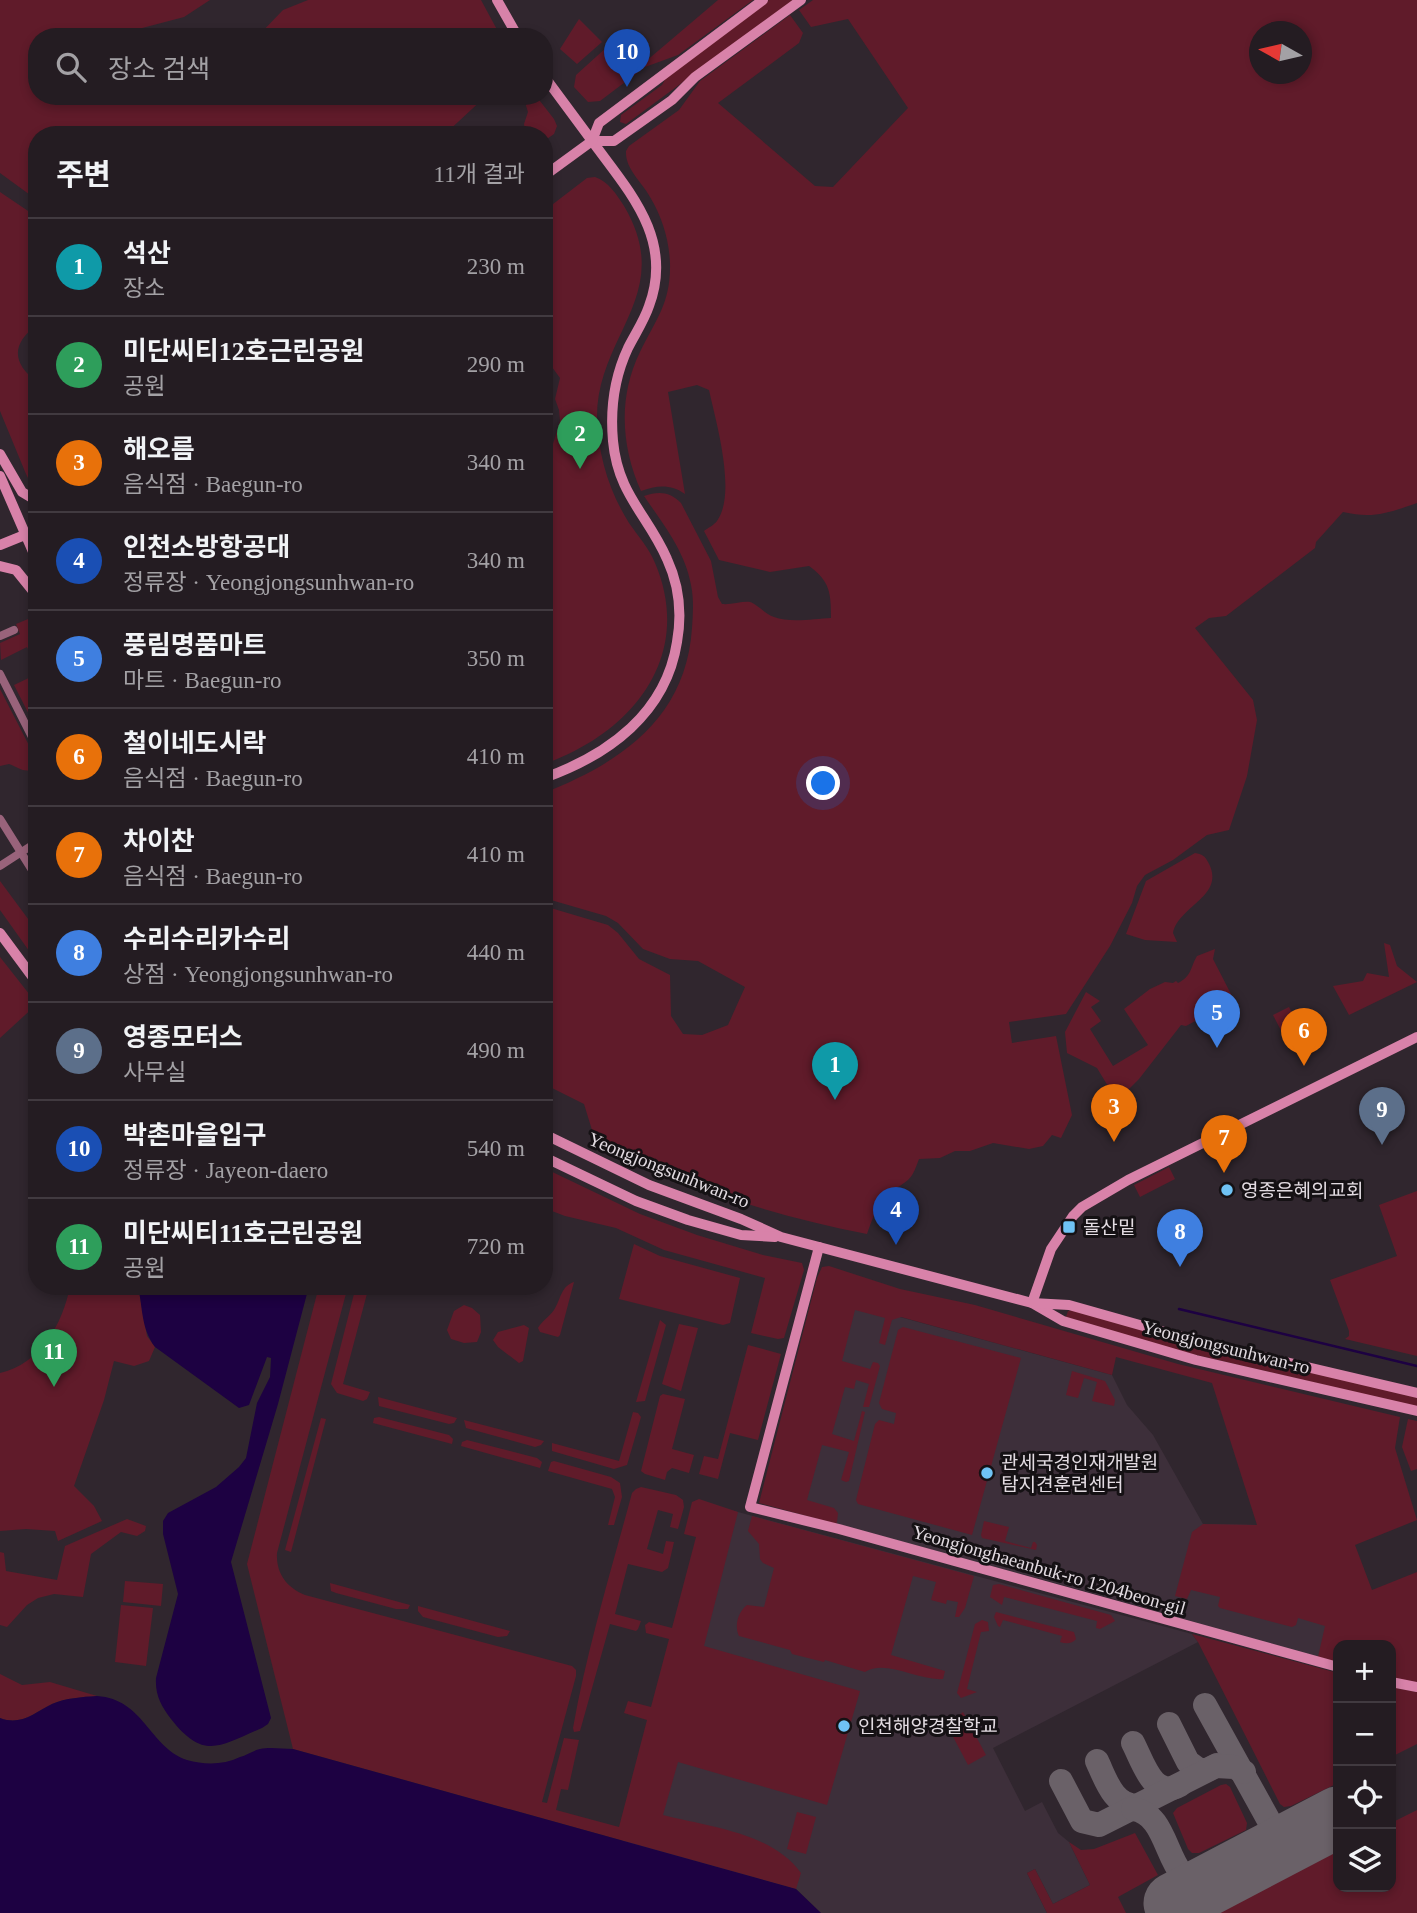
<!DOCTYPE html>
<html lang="ko">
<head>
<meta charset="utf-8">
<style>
  :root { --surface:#241c22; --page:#2c252a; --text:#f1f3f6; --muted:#a3a1a5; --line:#413a40; --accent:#2563eb }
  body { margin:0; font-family:"Times New Roman","Noto Sans KR",serif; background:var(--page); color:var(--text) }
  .controls { position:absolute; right:21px; bottom:21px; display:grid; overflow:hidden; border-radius:14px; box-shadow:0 4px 10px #0003 }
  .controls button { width:63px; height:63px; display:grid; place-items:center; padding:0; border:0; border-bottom:2px solid var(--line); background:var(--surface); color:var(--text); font:35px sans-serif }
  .compass { position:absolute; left:1249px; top:21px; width:63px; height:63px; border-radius:50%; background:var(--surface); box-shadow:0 4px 10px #0003; rotate:278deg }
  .you { position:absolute; left:824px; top:784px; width:24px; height:24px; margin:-18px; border:5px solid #fff; border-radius:50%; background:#1a73e8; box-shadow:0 0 0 10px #1a73e833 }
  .badge { display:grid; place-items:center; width:46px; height:46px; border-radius:50%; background:var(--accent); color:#fff; font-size:23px; font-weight:700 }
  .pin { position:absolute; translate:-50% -58px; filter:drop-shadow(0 2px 4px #0008) }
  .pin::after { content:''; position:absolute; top:37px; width:24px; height:21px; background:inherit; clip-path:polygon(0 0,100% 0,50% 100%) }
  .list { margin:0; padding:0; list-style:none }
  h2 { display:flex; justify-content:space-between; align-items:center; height:91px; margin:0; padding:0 28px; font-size:30px }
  h2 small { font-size:23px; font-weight:400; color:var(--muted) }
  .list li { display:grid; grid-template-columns:46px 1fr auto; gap:21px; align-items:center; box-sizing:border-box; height:98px; padding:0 28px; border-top:2px solid var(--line) }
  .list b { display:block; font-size:26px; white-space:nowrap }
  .list p { margin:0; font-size:23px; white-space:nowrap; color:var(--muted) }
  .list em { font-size:23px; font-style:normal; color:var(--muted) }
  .icon { flex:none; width:38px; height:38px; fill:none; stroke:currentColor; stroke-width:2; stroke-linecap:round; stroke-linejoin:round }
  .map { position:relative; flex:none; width:1417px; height:1913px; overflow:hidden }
  .search { position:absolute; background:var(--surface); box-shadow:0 4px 10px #0003; left:28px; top:28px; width:525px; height:77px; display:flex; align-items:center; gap:18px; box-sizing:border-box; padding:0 24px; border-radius:28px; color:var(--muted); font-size:26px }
  .panel { position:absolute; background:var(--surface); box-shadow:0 4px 10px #0003; left:28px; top:126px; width:525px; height:1169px; border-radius:28px }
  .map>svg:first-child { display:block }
  .built { fill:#3d2f3a }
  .green { fill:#601b2a; fill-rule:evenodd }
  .water { fill:#1d0142 }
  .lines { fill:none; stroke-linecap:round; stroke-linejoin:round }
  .stream { stroke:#1d0142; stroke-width:2.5 }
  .taxiway { stroke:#6a6168; stroke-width:24 }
  .runway { stroke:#6a6168; stroke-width:61 }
  .street { stroke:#99637b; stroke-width:8 }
  .secondary { stroke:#d882a9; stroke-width:10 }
  .poi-dot { fill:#6fc2f4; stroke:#151114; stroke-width:2.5 }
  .labels { text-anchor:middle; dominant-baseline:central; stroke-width:6; stroke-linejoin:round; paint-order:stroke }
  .street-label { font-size:19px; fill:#e2dbe1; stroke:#151114 }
  .poi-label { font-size:19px; fill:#e2dbe1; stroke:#151114; text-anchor:start }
</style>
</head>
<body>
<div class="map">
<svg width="1417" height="1913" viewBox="0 0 1417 1913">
  <rect width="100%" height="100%" fill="#30262e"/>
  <g class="built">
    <polygon points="845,1302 1112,1375 1127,1405 1153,1435 1203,1524 1267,1525 1391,1645 1338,1645 1338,1663 1114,1599 789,1511"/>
    <polygon points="712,1505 1192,1634 1198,1642 993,1748 1025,1811 1042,1802 1058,1833 1069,1842 1090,1885 1053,1904 1035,1869 1027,1873 1047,1913 821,1913 796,1889 622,1842"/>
  </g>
  <g class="green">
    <polygon points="0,0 210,0 184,17 127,32 127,37 37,37 37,96 205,96 209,99 216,96 486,96 444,135 37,135 37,200 0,173"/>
    <polygon points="308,0 481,0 501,37 257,37 283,10"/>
    <polygon points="718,0 753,0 678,55 645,67 600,101 588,102 574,87 576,75 607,47 622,46 636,62 645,62"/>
    <polygon points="769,0 794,0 626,124 620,122 621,115 662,85 667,76"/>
    <path d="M 813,0 L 1417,0 L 1417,503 C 1388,513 1373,519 1343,512 L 1316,542 L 1315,548 L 1226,616 L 1209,618 L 1195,628 L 1253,700 L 1257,720 L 1247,776 L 1229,830 L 1207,835 L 1173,860 L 1145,875 L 1137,886 L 1132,903 L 1110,946 L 1066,1014 L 1009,1022 L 1012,1043 L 1056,1036 L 1072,1115 L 1061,1138 L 1052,1135 L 1043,1146 L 1029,1149 L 993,1143 L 970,1151 L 955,1151 L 940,1158 L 919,1159 C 910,1184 909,1178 890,1193 C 878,1204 872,1219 867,1234 C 769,1215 686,1187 596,1143 L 584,1104 L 544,1084 L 544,906 L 608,925 L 618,933 L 639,959 L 670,975 L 671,1016 L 683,1034 L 702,1035 L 728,1025 L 745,987 L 698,961 L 670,959 L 643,949 L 618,923 L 606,916 L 544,898 L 544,793 C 622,762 686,718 692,628 C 693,614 694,599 691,585 C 685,551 663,524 644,496 C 659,491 670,492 681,503 L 711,561 L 718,597 L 722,604 C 731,605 742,601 750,602 C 757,604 765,614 774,617 C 789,623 814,619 831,618 C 831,593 830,581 809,566 L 770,572 L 719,560 L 704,531 C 708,528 714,525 717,521 C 737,493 716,422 709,390 L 697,385 L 668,392 L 685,494 C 671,484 657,485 641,491 C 621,446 618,397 640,352 C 656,319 671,303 670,263 C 669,239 662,217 650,197 C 642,182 625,169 626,151 L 629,146 L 679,110 L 700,81 L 790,15 L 803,33 L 799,43 L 718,103 L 815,186 L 833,187 L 908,108 L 848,19 L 811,27 L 799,10 ZM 1260,32 L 1302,32 L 1302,74 L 1260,74 Z"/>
    <polygon points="579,19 602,42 577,64 560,49"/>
    <polygon points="523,96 536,96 554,119 557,126 554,134 544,141 544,135 526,135 524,124 528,112"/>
    <path d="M 595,177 C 608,181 617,195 624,206 C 676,294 597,334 597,417 C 598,455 609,491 629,523 C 638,536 649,548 655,563 C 695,657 631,734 544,764 L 544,490 L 550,479 L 552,447 L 560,421 L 559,410 L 555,399 L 560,378 L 544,356 L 544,211 L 587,178 Z"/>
    <path d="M 0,192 L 37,217 L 37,325 C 11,344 12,363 37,382 L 37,486 L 30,482 L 26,474 L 0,411 Z"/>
    <polygon points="33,617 37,626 37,668 27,647 1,660 0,643 20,634 16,624"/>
    <polygon points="37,674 37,730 14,685"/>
    <path d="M 0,689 L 37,761 L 37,768 C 24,774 20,768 9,764 L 0,766 Z"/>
    <path d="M 1195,853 C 1202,854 1205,856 1208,862 C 1227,896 1179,905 1173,933 L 1177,942 L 1145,940 L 1126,934 L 1146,881 Z"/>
    <polygon points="0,881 37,931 37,962 0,910"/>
    <polygon points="1384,943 1390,945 1397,966 1417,982 1349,1015 1333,986 1363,981 1367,973 1389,977"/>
    <path d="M 1215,949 L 1213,959 L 1234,1000 L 1186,1026 L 1181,1025 L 1139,1079 L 1117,1101 L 1097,1068 L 1067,1053 L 1065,1032 L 1086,992 L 1100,1001 L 1091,1007 L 1101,1021 L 1090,1029 L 1113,1066 L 1148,1045 L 1124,1009 L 1150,989 L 1165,982 L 1173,983 L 1176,981 L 1178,983 C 1192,976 1190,968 1197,956 Z"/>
    <polygon points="0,957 37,1004 0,1038"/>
    <polygon points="1289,1007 1306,1039 1290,1048 1273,1015"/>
    <polygon points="1169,1167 1175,1179 1140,1197 1134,1185"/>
    <polygon points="544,1168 640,1214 697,1235 763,1255 802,1263 804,1270 784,1338 778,1339 751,1333 765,1278 664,1250 616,1228 565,1216 544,1208"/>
    <polygon points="1417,1191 1417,1356 1345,1339 1349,1336 1349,1331 1330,1280 1397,1256 1379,1205"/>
    <polygon points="634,1244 660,1256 740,1278 730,1323 723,1325 619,1299"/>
    <polygon points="829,1266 900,1289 975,1305 1178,1364 1400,1417 1395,1448 1417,1520 1355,1545 1372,1590 1417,1572 1417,1683 1391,1678 1391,1645 1338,1645 1338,1663 1318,1657 1325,1626 1298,1618 1296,1625 1292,1627 1220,1608 1218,1606 1220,1597 1191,1590 1187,1599 1175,1596 1192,1532 1203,1524 1257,1525 1212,1383 1116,1357 1112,1375 901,1317 892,1320 885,1345 879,1343 885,1318 855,1310 842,1361 870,1369 873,1362 878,1363 880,1366 869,1407 863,1407 869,1384 856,1380 854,1389 845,1387 832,1434 854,1441 862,1411 865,1412 849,1481 846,1482 841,1480 849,1452 822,1445 807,1500 834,1508 838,1513 837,1522 836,1524 759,1503 817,1278 822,1267"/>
    <path d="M 574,1282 L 560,1335 L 558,1337 L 540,1332 L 538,1328 C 542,1321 549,1317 554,1310 C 561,1299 561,1286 574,1282 Z"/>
    <path d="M 70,1286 L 138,1286 L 147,1336 L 155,1347 L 149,1361 L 134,1366 L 114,1361 L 104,1400 L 74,1486 L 94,1506 L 102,1521 L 58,1541 L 55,1531 L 26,1529 L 0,1531 L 0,1373 C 40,1364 63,1324 70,1286 Z"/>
    <path d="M 319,1286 L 348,1286 L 277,1553 C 276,1573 286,1587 305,1595 L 572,1666 L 576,1670 L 576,1676 L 542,1802 L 547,1803 L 564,1738 L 579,1740 L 568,1790 L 561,1789 L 556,1810 L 619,1827 L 647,1720 L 624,1713 L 628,1701 L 651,1707 L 669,1639 L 646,1633 L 645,1625 L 649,1622 L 672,1628 L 696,1537 L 684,1534 L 692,1502 L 699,1499 L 738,1512 L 704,1646 L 860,1691 L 827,1805 L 678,1762 L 663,1815 C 709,1827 771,1832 801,1873 L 796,1889 L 293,1749 L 247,1564 Z"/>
    <polygon points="356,1286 369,1286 343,1384 370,1392 367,1399 363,1401 337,1393 331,1384"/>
    <polygon points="464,1305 472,1308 480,1315 481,1332 477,1342 464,1343 451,1339 447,1330 454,1311"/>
    <polygon points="1074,1310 1417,1397 1417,1407 1171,1349 1066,1317 1068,1311"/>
    <polygon points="660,1320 666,1325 645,1401 636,1402"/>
    <polygon points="679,1324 698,1328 681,1391 662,1384"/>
    <polygon points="524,1325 529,1328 523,1361 519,1363 498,1347 493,1340 498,1332"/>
    <polygon points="903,1327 1021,1358 972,1535 858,1504 856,1500 875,1424 879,1420 894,1424 896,1413 882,1409 879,1403 898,1330"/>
    <polygon points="748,1345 781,1354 758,1440 730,1433 718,1479 699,1474 704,1456 718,1459"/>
    <polygon points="1072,1371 1105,1381 1115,1400 1114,1406 1092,1401 1097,1382 1084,1378 1078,1398 1066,1395"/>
    <polygon points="663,1394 685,1399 672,1449 694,1455 689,1473 672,1468 667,1472 665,1480 645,1474 641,1471 660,1396"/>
    <polygon points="378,1397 457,1418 454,1423 449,1424 379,1406"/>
    <polygon points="633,1412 638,1413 641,1417 627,1465 614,1469 552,1451 552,1443 619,1461"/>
    <polygon points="379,1417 449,1435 453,1439 452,1444 373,1423 374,1418"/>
    <polygon points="321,1418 326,1419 291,1552 285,1550"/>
    <polygon points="1408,1419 1417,1421 1417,1469 1411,1471 1402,1447"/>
    <polygon points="464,1420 544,1441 541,1445 535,1447 466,1428"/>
    <polygon points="467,1440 537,1458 542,1462 540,1468 461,1446 462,1442"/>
    <polygon points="554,1461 611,1477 620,1483 622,1497 614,1525 608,1525 615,1497 612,1489 548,1471 551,1462"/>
    <path d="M 641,1487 L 676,1495 L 683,1500 L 684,1507 L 678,1529 L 670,1527 L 673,1514 L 658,1510 L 647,1549 L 663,1554 L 666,1541 L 674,1542 L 668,1568 L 662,1572 L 628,1564 L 615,1614 L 641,1621 L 638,1629 L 636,1631 L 610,1624 L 580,1731 L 574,1732 L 573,1728 C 587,1649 611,1571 632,1493 L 636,1489 Z"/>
    <path d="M 752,1516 L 974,1576 L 965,1608 L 959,1617 L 955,1617 L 958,1602 L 947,1600 L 946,1604 L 931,1600 L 936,1582 L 913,1576 L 891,1655 L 945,1671 L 943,1679 C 918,1681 886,1659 865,1672 L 825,1660 L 824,1662 L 792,1654 L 790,1650 L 739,1636 C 734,1626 738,1612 747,1605 L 764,1607 L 774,1568 L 763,1563 L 760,1559 L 759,1544 L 748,1531 Z"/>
    <polygon points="127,1519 146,1526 145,1531 137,1536 121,1532 91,1554 83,1597 54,1594 38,1598 27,1605 7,1627 0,1625 0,1552 4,1553 6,1571 57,1580 65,1546"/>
    <polygon points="984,1521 1009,1527 1005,1541 1031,1548 1033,1542 1035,1542 1037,1545 1036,1550 982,1538 981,1535"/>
    <polygon points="125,1581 163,1584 161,1606 123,1602"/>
    <polygon points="330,1583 410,1605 408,1609 396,1609 336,1593 331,1591"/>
    <polygon points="999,1584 1111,1615 1115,1621 1100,1629 1096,1628 1097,1621 1004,1597 1002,1605 990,1597 993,1585"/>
    <polygon points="121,1605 153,1608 146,1666 115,1662"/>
    <polygon points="418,1606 510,1631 507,1636 498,1637 423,1617 418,1611"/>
    <path d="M 996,1612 L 1074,1632 L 1076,1639 C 1072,1644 1066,1644 1060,1642 L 1062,1636 L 1003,1620 L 1000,1627 L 998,1626 L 994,1617 Z"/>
    <polygon points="982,1620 988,1622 989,1631 981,1632 967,1689 977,1692 961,1698 957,1693 975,1624"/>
    <polygon points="1192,1634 1338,1673 1338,1783 1291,1806 1284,1807 1280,1804 1198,1642"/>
    <path d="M 0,1674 L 22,1685 L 50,1682 L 97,1696 C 82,1697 66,1698 52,1704 C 34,1713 21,1726 0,1718 Z"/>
    <polygon points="1391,1687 1417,1692 1417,1744 1391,1757"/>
    <polygon points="963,1712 986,1755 968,1765 951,1733 950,1723"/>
    <polygon points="1226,1784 1230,1787 1247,1823 1246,1830 1199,1853 1192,1853 1188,1849 1173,1813 1177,1808 1221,1785"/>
    <polygon points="1417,1810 1417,1913 1218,1913 1338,1851 1338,1887 1391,1887 1391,1823"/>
    <polygon points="797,1812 816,1817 806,1854 787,1849"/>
    <polygon points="1135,1833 1158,1875 1118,1897 1126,1913 1047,1913 1027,1873 1035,1869 1053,1904 1090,1885 1069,1842 1081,1850 1094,1849"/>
  </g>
  <g class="water">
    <path d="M 138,1286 L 309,1286 L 278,1404 L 231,1562 L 271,1718 L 268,1724 L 262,1728 C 220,1746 204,1761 171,1719 C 161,1706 155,1695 156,1678 L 178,1594 L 163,1534 L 163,1521 L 168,1513 L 216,1487 L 239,1467 L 246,1458 L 257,1403 L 270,1377 L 271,1358 L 267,1357 L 249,1405 L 239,1408 L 155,1347 C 141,1328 143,1309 138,1286 Z"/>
    <path d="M 97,1696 C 144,1699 149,1747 187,1760 C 205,1765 223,1765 240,1757 C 247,1755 254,1750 260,1749 C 270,1747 283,1749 293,1749 L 796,1889 L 821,1913 L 0,1913 L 0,1718 C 21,1726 34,1713 52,1704 C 66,1698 82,1697 97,1696 Z"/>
  </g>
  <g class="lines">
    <polyline class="stream" points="1179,1309 1417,1366"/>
    <g class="taxiway">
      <polyline points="1205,1705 1283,1846"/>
      <polyline points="1169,1724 1188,1762 1199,1770 1207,1770 1217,1765"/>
      <path d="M 1133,1743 C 1143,1762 1153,1800 1180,1785"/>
      <path d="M 1097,1761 C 1106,1780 1113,1806 1138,1806"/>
      <polyline points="1061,1781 1082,1821 1099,1825 1216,1766 1234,1767 1244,1772"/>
      <path d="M 1133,1809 C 1173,1815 1163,1883 1205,1887"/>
    </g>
    <polyline class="runway" points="1174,1903 1338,1817"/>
    <g class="street">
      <polyline points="0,636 14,630"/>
      <polyline points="0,674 37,747"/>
      <polyline points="0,819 37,878"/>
      <polyline points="0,866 37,842"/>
    </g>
    <g class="secondary">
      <polyline points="497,0 518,37"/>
      <path d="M 544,76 C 562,100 580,125 598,149 C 633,196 673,242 649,306 C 644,321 635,334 628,348 C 614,378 610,408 613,441 C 618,495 648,515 667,559 C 679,585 682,614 677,642 C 666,713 609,755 544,778"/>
      <polyline points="592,141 614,141 672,100 695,77 801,0"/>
      <polyline points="544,176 592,141 599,123 763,0"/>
      <polyline points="0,454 22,492 37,501"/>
      <polyline points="0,476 37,561"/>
      <polyline points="0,545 37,530"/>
      <polyline points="0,566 16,570 37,596"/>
      <polyline points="0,933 37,983"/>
      <polyline points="1417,1037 1128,1180 1082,1207 1073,1216 1051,1249 1032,1303 1063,1321 1196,1360 1417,1411"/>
      <polyline points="544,1134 649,1185 741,1219 781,1237 1032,1303 1069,1305 1200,1342 1417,1393"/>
      <polyline points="544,1157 636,1201 688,1220 741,1235 775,1237"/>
      <polyline points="819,1247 750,1507 839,1529 1338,1667"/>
      <polyline points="1391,1682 1417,1687"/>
    </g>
  </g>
  <g class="poi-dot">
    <circle cx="1227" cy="1190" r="7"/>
    <rect x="1062" y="1220" width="14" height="14" rx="3.5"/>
    <circle cx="987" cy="1473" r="7"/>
    <circle cx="844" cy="1726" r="7"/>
  </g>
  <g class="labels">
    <g class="street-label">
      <text transform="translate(669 1170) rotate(22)">Yeongjongsunhwan-ro</text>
      <text transform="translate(1226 1347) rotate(14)">Yeongjongsunhwan-ro</text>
      <text transform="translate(1049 1570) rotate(16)">Yeongjonghaeanbuk-ro 1204beon-gil</text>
    </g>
    <g class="poi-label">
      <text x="1241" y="1190">영종은혜의교회</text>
      <text x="1083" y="1227">돌산밑</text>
      <text x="1001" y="1462">관세국경인재개발원<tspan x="1001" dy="22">탐지견훈련센터</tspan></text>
      <text x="858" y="1726">인천해양경찰학교</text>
    </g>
  </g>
</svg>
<div class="controls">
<button>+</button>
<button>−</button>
<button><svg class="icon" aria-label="locate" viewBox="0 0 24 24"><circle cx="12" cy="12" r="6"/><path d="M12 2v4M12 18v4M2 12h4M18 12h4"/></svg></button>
<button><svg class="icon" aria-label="layers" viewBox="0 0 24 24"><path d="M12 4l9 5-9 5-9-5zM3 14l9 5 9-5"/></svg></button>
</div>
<svg class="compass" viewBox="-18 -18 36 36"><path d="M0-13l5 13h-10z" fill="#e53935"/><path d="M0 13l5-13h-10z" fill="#a3a1a5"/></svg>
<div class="you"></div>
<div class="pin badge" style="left:835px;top:1100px;background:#0f9aa8">1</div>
<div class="pin badge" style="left:580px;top:469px;background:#2e9e5b">2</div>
<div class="pin badge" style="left:1114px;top:1142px;background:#e8710a">3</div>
<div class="pin badge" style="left:896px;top:1245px;background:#1a4fb4">4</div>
<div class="pin badge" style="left:1217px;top:1048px;background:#3f7fe0">5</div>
<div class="pin badge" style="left:1304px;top:1066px;background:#e8710a">6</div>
<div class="pin badge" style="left:1224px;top:1173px;background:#e8710a">7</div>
<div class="pin badge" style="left:1180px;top:1267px;background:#3f7fe0">8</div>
<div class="pin badge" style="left:1382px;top:1145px;background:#5c6f8a">9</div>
<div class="pin badge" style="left:627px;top:87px;background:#1a4fb4">10</div>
<div class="pin badge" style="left:54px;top:1387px;background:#2e9e5b">11</div>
<div class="search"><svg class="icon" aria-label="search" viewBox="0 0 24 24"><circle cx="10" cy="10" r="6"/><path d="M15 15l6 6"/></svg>장소 검색</div>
<section class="panel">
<h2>주변<small>11개 결과</small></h2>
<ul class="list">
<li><span class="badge" style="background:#0f9aa8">1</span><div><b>석산</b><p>장소</p></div><em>230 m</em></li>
<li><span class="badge" style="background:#2e9e5b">2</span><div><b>미단씨티12호근린공원</b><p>공원</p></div><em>290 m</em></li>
<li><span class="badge" style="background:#e8710a">3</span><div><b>해오름</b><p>음식점 · Baegun-ro</p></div><em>340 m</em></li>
<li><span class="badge" style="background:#1a4fb4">4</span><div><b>인천소방항공대</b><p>정류장 · Yeongjongsunhwan-ro</p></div><em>340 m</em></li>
<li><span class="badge" style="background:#3f7fe0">5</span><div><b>풍림명품마트</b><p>마트 · Baegun-ro</p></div><em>350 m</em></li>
<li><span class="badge" style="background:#e8710a">6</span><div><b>철이네도시락</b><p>음식점 · Baegun-ro</p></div><em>410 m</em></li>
<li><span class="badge" style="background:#e8710a">7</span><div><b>차이찬</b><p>음식점 · Baegun-ro</p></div><em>410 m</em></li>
<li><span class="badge" style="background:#3f7fe0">8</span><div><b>수리수리카수리</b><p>상점 · Yeongjongsunhwan-ro</p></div><em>440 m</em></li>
<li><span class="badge" style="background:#5c6f8a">9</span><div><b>영종모터스</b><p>사무실</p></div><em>490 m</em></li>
<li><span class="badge" style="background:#1a4fb4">10</span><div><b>박촌마을입구</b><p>정류장 · Jayeon-daero</p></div><em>540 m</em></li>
<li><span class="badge" style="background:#2e9e5b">11</span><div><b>미단씨티11호근린공원</b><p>공원</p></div><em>720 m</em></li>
</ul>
</section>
</div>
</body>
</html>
